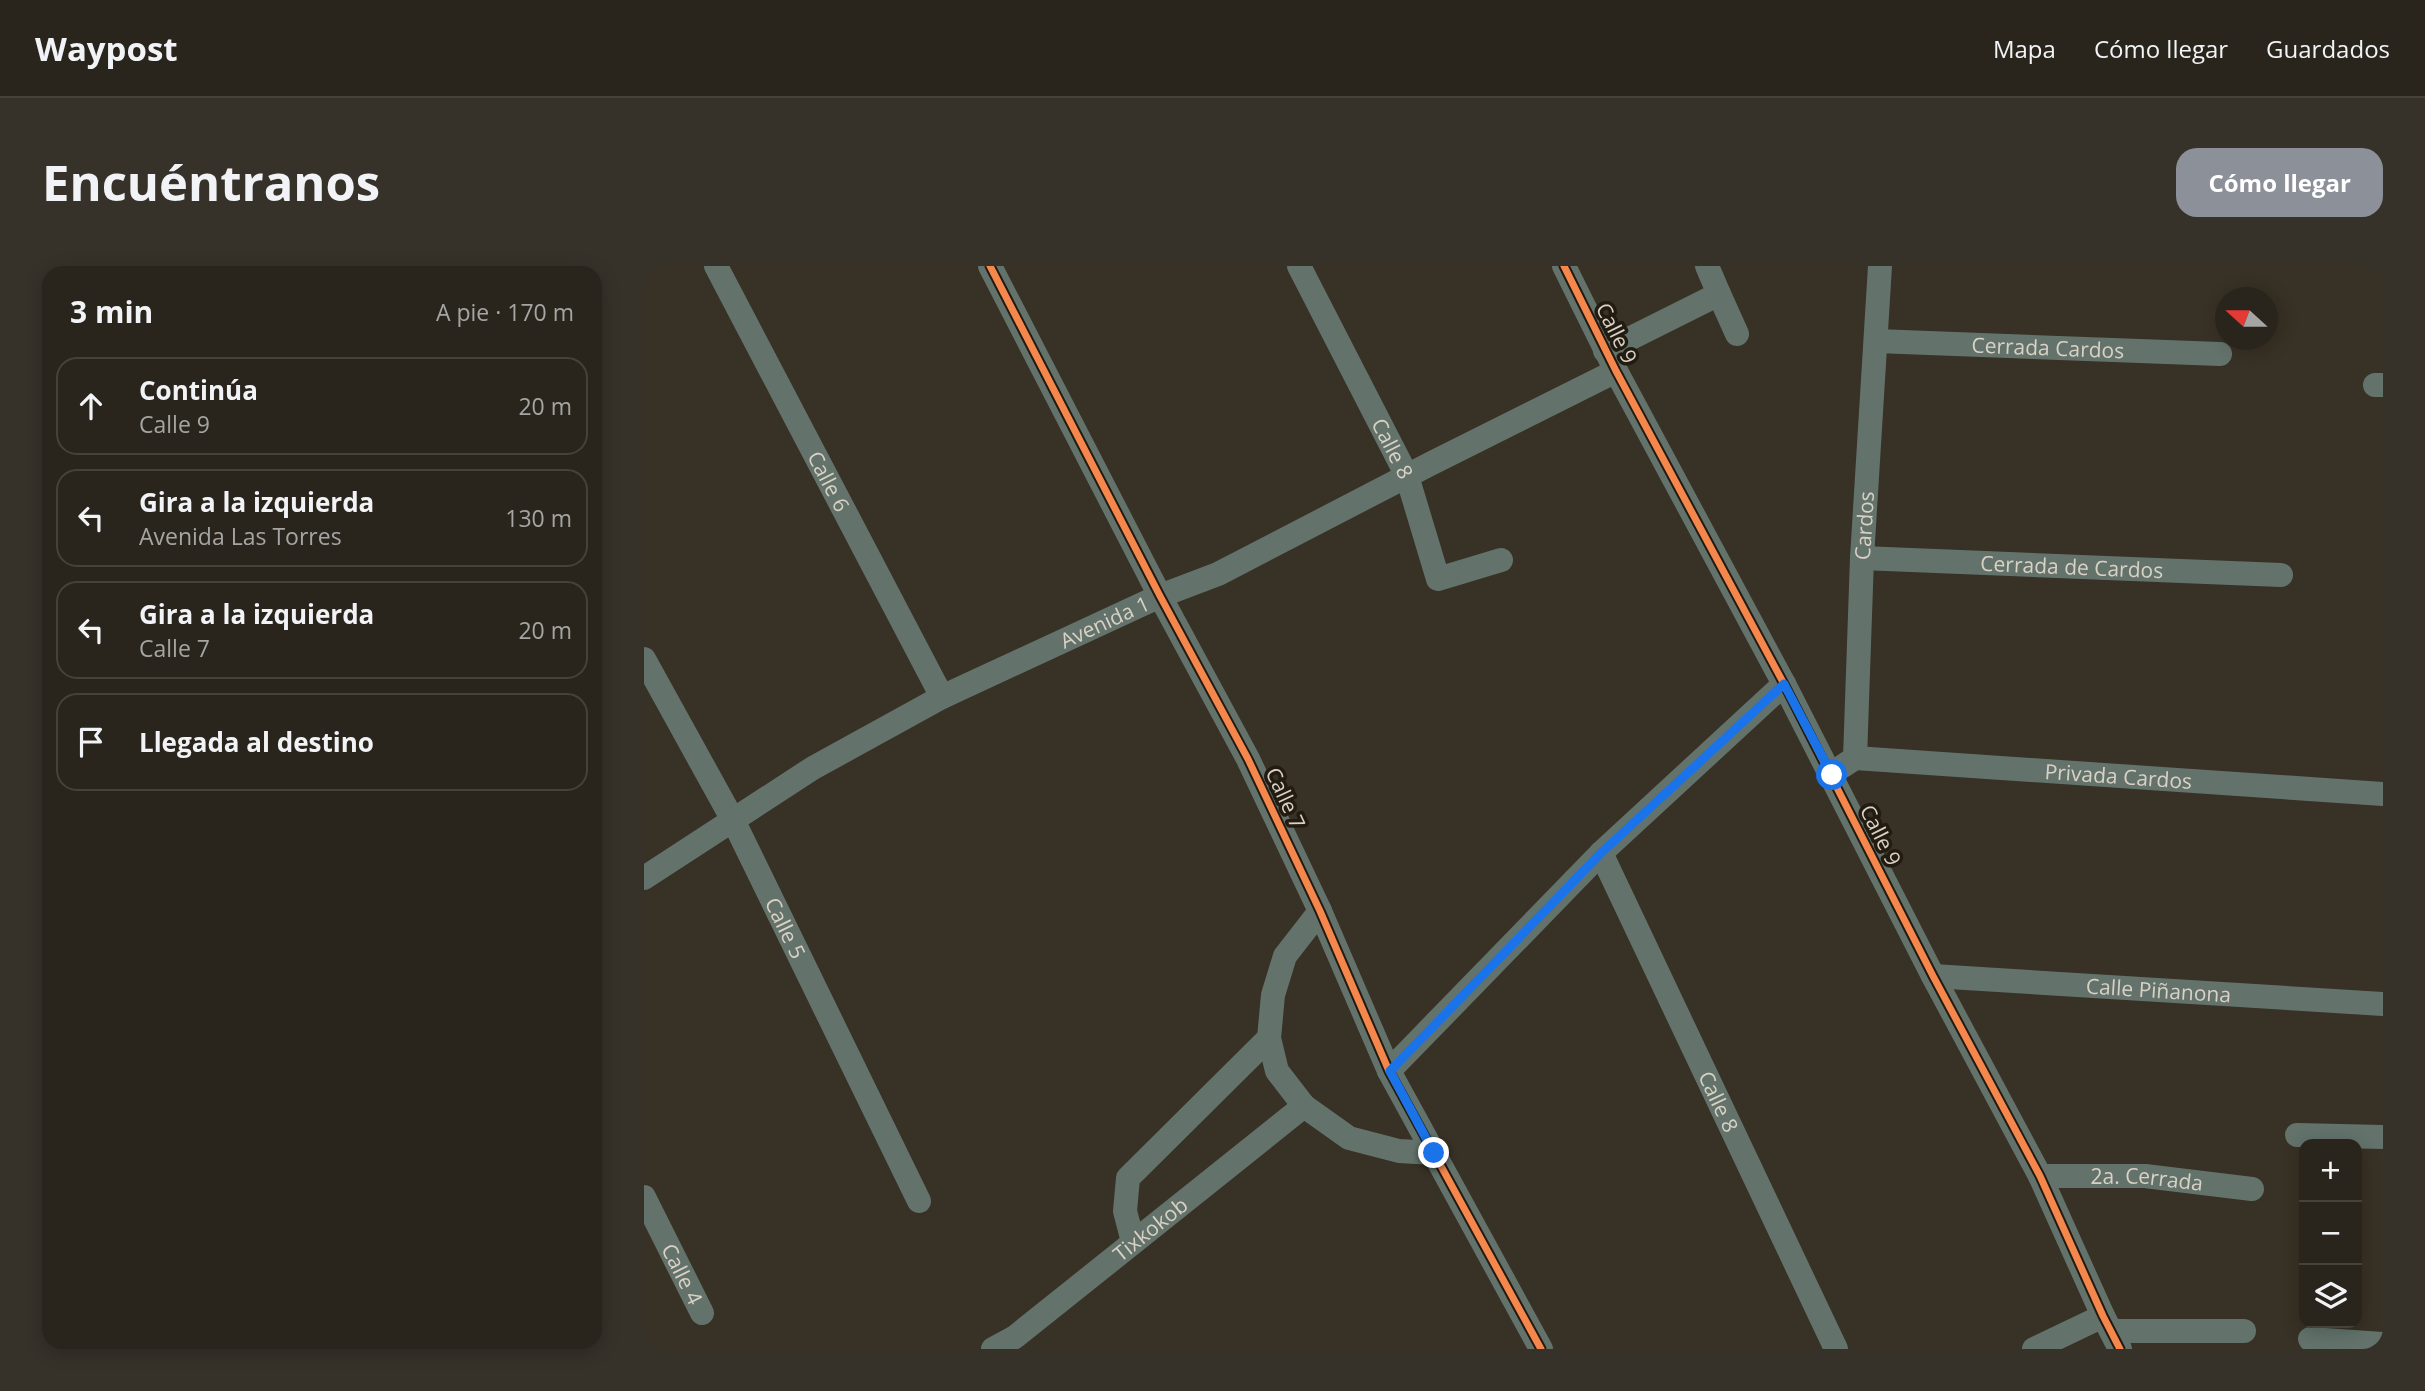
<!DOCTYPE html>
<html lang="es">
<head>
<meta charset="utf-8">
<style>
  :root { --surface:#2a251c; --page:#363129; --text:#f1f3f6; --muted:#a5a5a3; --line:#46423b; --accent:#8c9099 }
  body { margin:0; font-family:"Open Sans",sans-serif; background:var(--page); color:var(--text) }
  .controls { position:absolute; right:21px; bottom:21px; display:grid; overflow:hidden; border-radius:14px; box-shadow:0 4px 18px #0003 }
  .controls button { width:63px; height:63px; display:grid; place-items:center; padding:0; border:0; border-bottom:2px solid var(--line); background:var(--surface); color:var(--text); font:35px sans-serif }
  .compass { position:absolute; left:1571px; top:21px; width:63px; height:63px; border-radius:50%; background:var(--surface); box-shadow:0 4px 18px #0003; rotate:291deg }
  .stop { position:absolute; width:21px; height:21px; margin:-16px; border:5px solid #1a73e8; border-radius:50%; background:#fff }
  .stop.end { background:#1a73e8; border-color:#fff; box-shadow:0 2px 7px #0008 }
  .list { margin:0; padding:0; list-style:none }
  h2 { display:flex; justify-content:space-between; align-items:center; height:91px; margin:0; padding:0 28px; font-size:30px }
  h2 small { font-size:23px; font-weight:400; color:var(--muted) }
  .list li { display:grid; grid-template-columns:46px 1fr auto; gap:21px; align-items:center; box-sizing:border-box; height:98px; margin:0 14px 14px; padding:0 14px; border:2px solid var(--line); border-radius:21px }
  .list b { display:block; font-size:26px; white-space:nowrap }
  .list p { margin:0; font-size:23px; white-space:nowrap; color:var(--muted) }
  .list em { font-size:23px; font-style:normal; color:var(--muted) }
  .icon { flex:none; width:38px; height:38px; fill:none; stroke:currentColor; stroke-width:2; stroke-linecap:round; stroke-linejoin:round }
  .map { position:relative; flex:none; width:1739px; height:1083px; overflow:hidden; border-radius:21px }
  header { display:flex; align-items:center; gap:42px; box-sizing:border-box; height:98px; padding:0 35px; background:var(--surface); border-bottom:2px solid var(--line) }
  header strong { font-size:33px }
  nav { display:flex; gap:38px; margin-inline-start:auto; font-size:24px }
  .intro { display:flex; align-items:center; justify-content:space-between; box-sizing:border-box; height:168px; padding:0 42px }
  h1 { margin:0; font-size:49px }
  .button { padding:18px 32px; border-radius:21px; background:var(--accent); color:#fff; font-size:24px; font-weight:700 }
  main { display:flex; gap:42px; padding:0 42px }
  aside { flex:1; background:var(--surface); border-radius:21px; box-shadow:0 4px 18px #0003 }
  .map>svg:first-child { display:block }
  .lines { fill:none; stroke-linecap:round; stroke-linejoin:round }
  .street { stroke:#63736c; stroke-width:24 }
  .cycleway-casing { stroke:#221b12; stroke-width:11 }
  .cycleway { stroke:#f5874c; stroke-width:7 }
  .route { stroke:#1a73e8; stroke-width:9 }
  .labels { text-anchor:middle; dominant-baseline:central; stroke-width:7; stroke-linejoin:round; paint-order:stroke }
  .street-label { font-size:21px; fill:#d9d1c4; stroke:#221b12 }
</style>
</head>
<body>
<header>
<strong>Waypost</strong>
<nav><a>Mapa</a><a>Cómo llegar</a><a>Guardados</a></nav>
</header>
<div class="intro"><h1>Encuéntranos</h1><a class="button">Cómo llegar</a></div>
<main>
<aside>
<h2>3 min<small>A pie · 170 m</small></h2>
<ul class="list">
<li><svg class="icon" aria-label="ahead" viewBox="0 0 24 24"><path d="M12 20V5M6 11l6-6 6 6"/></svg><div><b>Continúa</b><p>Calle 9</p></div><em>20 m</em></li>
<li><svg class="icon" aria-label="left" viewBox="0 0 24 24"><path d="M17 20v-9H6M10 6l-5 5 5 5"/></svg><div><b>Gira a la izquierda</b><p>Avenida Las Torres</p></div><em>130 m</em></li>
<li><svg class="icon" aria-label="left" viewBox="0 0 24 24"><path d="M17 20v-9H6M10 6l-5 5 5 5"/></svg><div><b>Gira a la izquierda</b><p>Calle 7</p></div><em>20 m</em></li>
<li><svg class="icon" aria-label="arrive" viewBox="0 0 24 24"><path d="M6 21V4h12l-3 4 3 4H6"/></svg><div><b>Llegada al destino</b></div></li>
</ul>
</aside>
<div class="map">
<svg width="1739" height="1083" viewBox="0 0 1739 1083">
  <rect width="100%" height="100%" fill="#383125"/>
  <g class="lines">
    <g class="street">
      <path id="s1" d="M 72,0 L 298,431"/>
      <polyline points="346,0 516,330 604,493 676,645 745,805 897,1083"/>
      <path id="s2" d="M 655,0 L 763,210 L 794,313 L 857,294"/>
      <polyline points="920,0 972,105 1140,418 1289,710 1396,910 1459,1050 1476,1083"/>
      <polyline points="1075,28 1093,68"/>
      <path id="s3" d="M 1232,75 L 1576,88"/>
      <polyline points="961,85 1075,28 1063,0"/>
      <polyline points="1731,119 1739,119"/>
      <path id="s4" d="M 1218,292 L 1637,309"/>
      <path id="s5" d="M 0,393 L 90,556 L 275,935"/>
      <path id="s6" d="M 1211,492 L 1739,528"/>
      <path id="s7" d="M 1199,500 L 1211,492 L 1218,292 L 1236,0"/>
      <path id="s8" d="M 957,587 L 1192,1083"/>
      <path id="s9" d="M 0,612 L 169,502 L 298,431 L 516,330 L 574,308 L 788,197 L 972,105"/>
      <polyline points="676,645 641,690 629,729 625,772 633,805 660,840 705,872 755,885 790,887"/>
      <path id="s10" d="M 1289,710 L 1739,738"/>
      <polyline points="745,805 957,587 1140,418"/>
      <polyline points="1653,869 1739,871"/>
      <path id="s11" d="M 1396,910 L 1501,910 L 1608,923"/>
      <path id="s12" d="M 0,931 L 58,1047"/>
      <polyline points="489,976 481,945 484,912 625,772"/>
      <polyline points="1467,1065 1600,1065"/>
      <polyline points="1666,1073 1739,1078"/>
      <path id="s13" d="M 349,1083 L 371,1071 L 660,840"/>
      <polyline points="1390,1083 1459,1050"/>
    </g>
    <g class="cycleway-casing">
      <g id="cycleway">
        <polyline points="346,0 516,330 604,493 676,645 745,805 897,1083"/>
        <polyline points="920,0 972,105 1140,418 1289,710 1396,910 1459,1050 1476,1083"/>
      </g>
    </g>
    <use href="#cycleway" class="cycleway"/>
  </g>
  <g class="lines">
    <polyline class="route" points="790,887 746,805 957,587 1140,418 1188,509"/>
  </g>
  <g class="labels">
    <g class="street-label">
      <text transform="translate(973 67) rotate(63)">Calle 9</text>
      <text stroke="none"><textPath href="#s3" startOffset="172">Cerrada Cardos</textPath></text>
      <text stroke="none"><textPath href="#s2" startOffset="205">Calle 8</textPath></text>
      <text stroke="none"><textPath href="#s1" startOffset="243">Calle 6</textPath></text>
      <text stroke="none"><textPath href="#s7" startOffset="247">Cardos</textPath></text>
      <text stroke="none"><textPath href="#s4" startOffset="210">Cerrada de Cardos</textPath></text>
      <text stroke="none"><textPath href="#s9" startOffset="528">Avenida 1</textPath></text>
      <text stroke="none"><textPath href="#s6" startOffset="264">Privada Cardos</textPath></text>
      <text transform="translate(642 532) rotate(65)">Calle 7</text>
      <text transform="translate(1237 569) rotate(63)">Calle 9</text>
      <text stroke="none"><textPath href="#s5" startOffset="304">Calle 5</textPath></text>
      <text stroke="none"><textPath href="#s10" startOffset="226">Calle Piñanona</textPath></text>
      <text stroke="none"><textPath href="#s8" startOffset="275">Calle 8</textPath></text>
      <text stroke="none"><textPath href="#s11" startOffset="107">2a. Cerrada</textPath></text>
      <text stroke="none"><textPath href="#s13" startOffset="198">Tixkokob</textPath></text>
      <text stroke="none"><textPath href="#s12" startOffset="86">Calle 4</textPath></text>
    </g>
  </g>
</svg>
<div class="controls">
<button>+</button>
<button>−</button>
<button><svg class="icon" aria-label="layers" viewBox="0 0 24 24"><path d="M12 4l9 5-9 5-9-5zM3 14l9 5 9-5"/></svg></button>
</div>
<svg class="compass" viewBox="-18 -18 36 36"><path d="M0-13l5 13h-10z" fill="#e53935"/><path d="M0 13l5-13h-10z" fill="#a5a5a3"/></svg>
<div class="stop" style="left:1188px;top:509px"></div>
<div class="stop end" style="left:790px;top:887px"></div>
</div>
</main>
</body>
</html>
